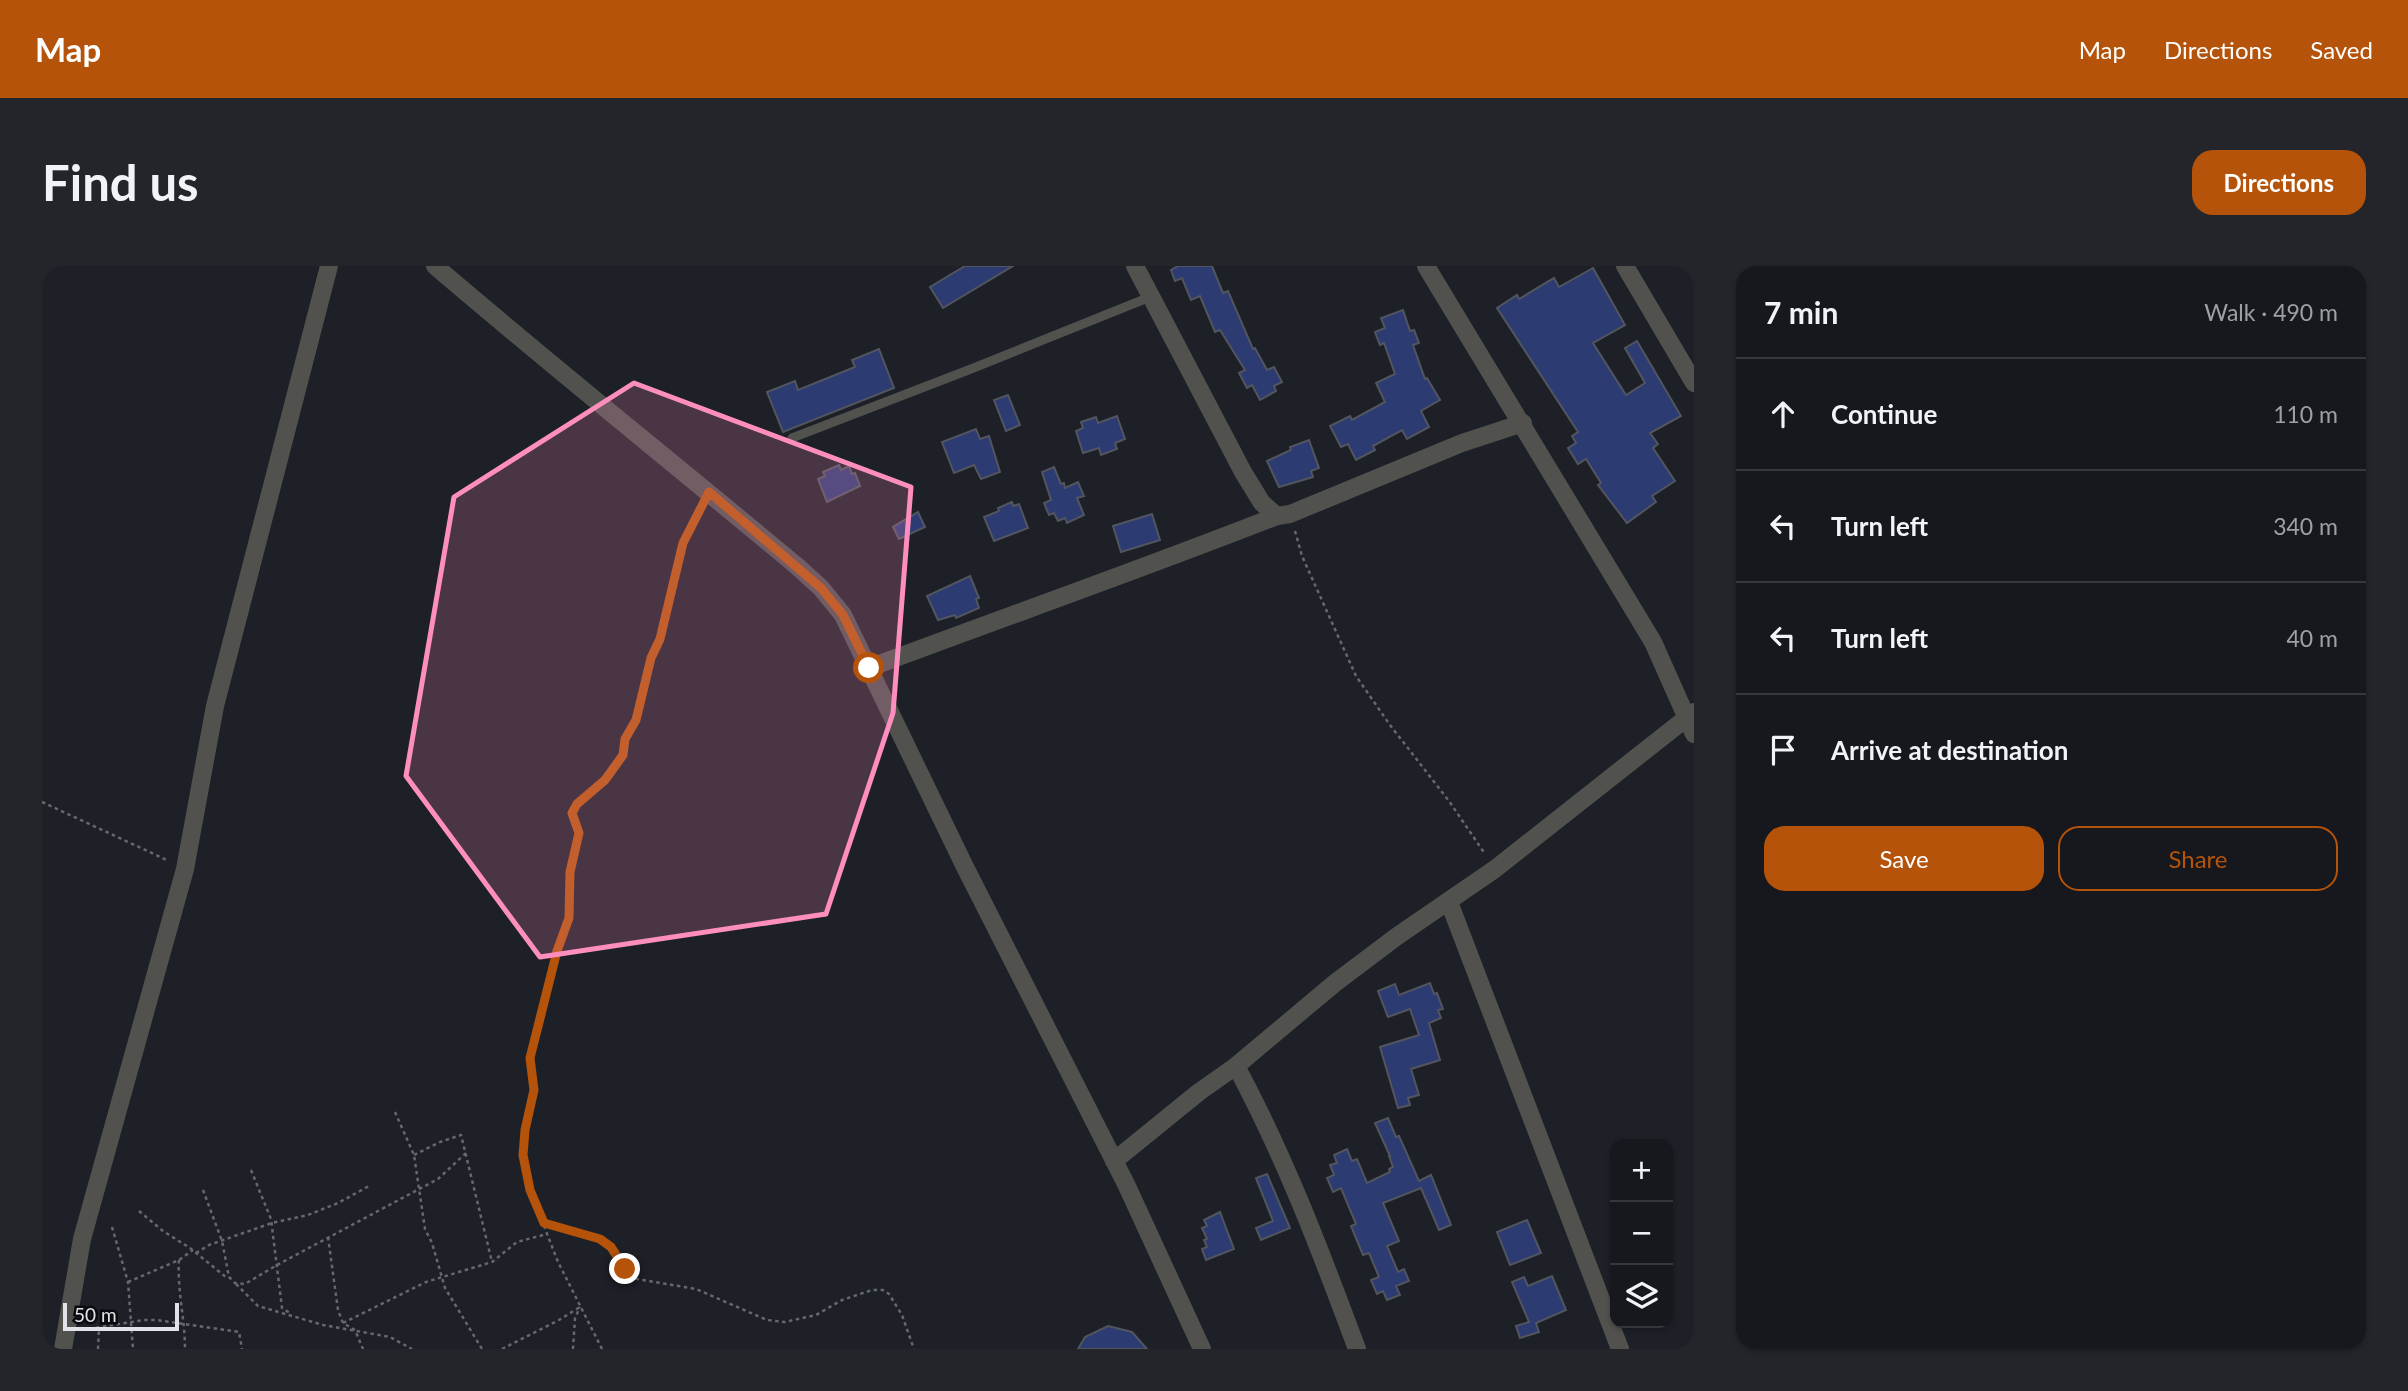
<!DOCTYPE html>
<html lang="en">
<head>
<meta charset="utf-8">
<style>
  :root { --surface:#16181d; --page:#23252a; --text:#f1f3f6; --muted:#9ea0a4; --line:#35373b; --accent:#b45309 }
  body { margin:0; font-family:Lato,sans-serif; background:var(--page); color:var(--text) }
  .controls { position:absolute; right:21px; bottom:21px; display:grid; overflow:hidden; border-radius:14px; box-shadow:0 2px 5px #0004 }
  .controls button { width:63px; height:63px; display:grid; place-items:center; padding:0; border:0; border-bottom:2px solid var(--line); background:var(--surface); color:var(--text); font:35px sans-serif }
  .scale { position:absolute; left:21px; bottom:18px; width:116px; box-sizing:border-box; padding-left:7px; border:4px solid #e1e3e8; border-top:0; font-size:19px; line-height:24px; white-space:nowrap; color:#e1e3e8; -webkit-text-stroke:5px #090a0d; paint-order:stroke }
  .stop { position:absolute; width:21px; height:21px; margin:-16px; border:5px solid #b45309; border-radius:50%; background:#fff }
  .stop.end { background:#b45309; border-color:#fff; box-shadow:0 2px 7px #0008 }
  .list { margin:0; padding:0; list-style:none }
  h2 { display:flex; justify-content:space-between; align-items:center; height:91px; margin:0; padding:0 28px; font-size:30px }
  h2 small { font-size:23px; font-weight:400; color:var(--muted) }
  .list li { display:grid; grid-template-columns:46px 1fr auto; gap:21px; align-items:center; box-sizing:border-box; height:112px; padding:0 28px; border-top:2px solid var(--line) }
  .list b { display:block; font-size:26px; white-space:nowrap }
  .list em { font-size:23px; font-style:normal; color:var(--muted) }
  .actions { display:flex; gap:14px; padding:21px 28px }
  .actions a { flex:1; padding:16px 0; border:2px solid var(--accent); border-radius:21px; text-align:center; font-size:24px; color:var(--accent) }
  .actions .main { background:var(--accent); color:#fff }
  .icon { flex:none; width:38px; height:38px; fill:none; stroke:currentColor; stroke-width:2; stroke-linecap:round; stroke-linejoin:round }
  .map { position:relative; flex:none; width:1652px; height:1083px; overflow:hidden; border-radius:21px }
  header { display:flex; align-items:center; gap:42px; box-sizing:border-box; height:98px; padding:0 35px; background:var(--accent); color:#fff }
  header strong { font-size:33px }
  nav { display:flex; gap:38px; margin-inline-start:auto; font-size:24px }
  .intro { display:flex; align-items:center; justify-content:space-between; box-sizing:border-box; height:168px; padding:0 42px }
  h1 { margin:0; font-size:49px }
  .button { padding:18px 32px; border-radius:21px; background:var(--accent); color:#fff; font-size:24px; font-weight:700 }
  main { display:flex; gap:42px; padding:0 42px }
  aside { flex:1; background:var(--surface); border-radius:21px; box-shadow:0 2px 5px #0004 }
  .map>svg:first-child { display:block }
  .building { fill:#2c3c73; stroke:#52555e; stroke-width:2 }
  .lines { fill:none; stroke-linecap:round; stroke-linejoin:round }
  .path { stroke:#66686f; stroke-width:2.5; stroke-dasharray:3.5 3.5; stroke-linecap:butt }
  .lane { stroke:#51524e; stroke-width:9 }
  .street { stroke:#51524e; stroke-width:18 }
  .route { stroke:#b45309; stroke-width:9 }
  .marked { fill:#fe8ebe; fill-opacity:0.2; stroke:#fe8ebe; stroke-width:5; stroke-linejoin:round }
</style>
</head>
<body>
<header>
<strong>Map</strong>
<nav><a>Map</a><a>Directions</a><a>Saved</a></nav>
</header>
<div class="intro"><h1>Find us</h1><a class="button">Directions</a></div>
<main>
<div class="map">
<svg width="1652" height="1083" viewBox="0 0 1652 1083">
  <rect width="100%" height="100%" fill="#1d2027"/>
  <g class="building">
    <polygon points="923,0 971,0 901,42 888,21"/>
    <polygon points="1136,0 1170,0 1181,27 1186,25 1211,83 1213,82 1225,104 1232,101 1240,116 1232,120 1234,125 1218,134 1210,119 1205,122 1197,107 1203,104 1178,64 1173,66 1158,30 1149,34 1140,12 1133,15 1129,4"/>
    <polygon points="1551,2 1583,59 1551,77 1584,129 1603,117 1583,82 1595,75 1639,150 1608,167 1616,178 1611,182 1633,215 1610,230 1614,236 1585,257 1556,219 1559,217 1544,193 1536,198 1526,182 1534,177 1530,170 1536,166 1455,42 1475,29 1477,33 1512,12 1517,21"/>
    <polygon points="1361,44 1368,65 1372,64 1377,77 1371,79 1383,113 1385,112 1398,134 1379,145 1387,161 1365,173 1360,164 1331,180 1333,184 1314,194 1306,178 1299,181 1288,160 1308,150 1310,154 1343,136 1334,117 1353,108 1342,77 1338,79 1333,66 1343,62 1339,52"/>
    <polygon points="837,83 852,122 741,166 725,126 753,115 756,124 813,101 810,94"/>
    <polygon points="966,129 978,159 964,165 952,134"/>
    <polygon points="1075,150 1083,173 1073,177 1075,183 1059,189 1057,182 1041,187 1034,165 1041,162 1039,156 1054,151 1056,157"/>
    <polygon points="934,163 938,173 947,170 958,206 939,213 932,199 912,207 900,176"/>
    <polygon points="1267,174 1277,202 1269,205 1271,211 1237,221 1225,195 1249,184 1248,181"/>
    <polygon points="797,199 799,204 807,200 810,208 813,207 818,220 785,236 776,213 783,210 781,206"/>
    <polygon points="1012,201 1019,218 1022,217 1023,222 1036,216 1042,230 1035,232 1042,249 1025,257 1023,252 1016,255 1012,247 1007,249 1002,237 1009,234 1000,206"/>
    <polygon points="970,236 971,240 977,238 986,262 952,275 942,251 957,245 956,242"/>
    <polygon points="876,246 883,261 857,273 851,261"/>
    <polygon points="1110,248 1118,274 1079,286 1071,260"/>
    <polygon points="928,310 937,332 934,333 937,342 914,352 913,349 896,354 885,330"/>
    <polygon points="1388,717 1392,728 1395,727 1401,743 1396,744 1399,752 1387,757 1398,794 1369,803 1377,829 1366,832 1368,839 1356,842 1338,781 1377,769 1368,743 1346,751 1336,725 1353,718 1357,729"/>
    <polygon points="1346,852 1354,871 1357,870 1377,915 1389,909 1409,959 1397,964 1379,922 1341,937 1357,975 1345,980 1356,1006 1362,1003 1367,1015 1354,1020 1358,1029 1345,1034 1341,1025 1335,1028 1329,1014 1337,1011 1327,987 1321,989 1309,960 1314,958 1299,922 1291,926 1285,912 1292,909 1288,899 1295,897 1292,889 1305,883 1310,895 1315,893 1325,917 1348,906 1347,903 1351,901 1347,890 1348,890 1333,857"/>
    <polygon points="1225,908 1248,962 1219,974 1214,962 1231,955 1214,912"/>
    <polygon points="1178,946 1192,983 1164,994 1160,983 1165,981 1162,974 1165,973 1160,962 1165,960 1162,954"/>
    <polygon points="1485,954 1499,987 1468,999 1455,966"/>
    <polygon points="1510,1010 1524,1044 1494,1057 1497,1066 1478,1072 1474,1060 1487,1056 1470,1016 1482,1011 1486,1020"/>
    <polygon points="1066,1060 1090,1066 1105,1083 1036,1083 1043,1071"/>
  </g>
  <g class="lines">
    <g class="path">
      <polyline points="1253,265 1260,290 1314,410 1348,459 1407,535 1443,588"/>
      <polyline points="0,536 127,595"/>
      <polyline points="353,846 372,889 383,963 390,977 403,1022 440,1083"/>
      <polyline points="372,889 398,876 419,869 450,996"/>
      <polyline points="209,904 229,953 240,1042 248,1047"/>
      <polyline points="161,924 180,975 187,1011 193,1017 203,1018 235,999 396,913 424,887"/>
      <polyline points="97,945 121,965 148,982 185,1012"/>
      <polyline points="502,957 558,973 569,981 583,1003 595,1013 654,1023 725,1054 743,1056 774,1049 800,1034 830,1024 841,1024 847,1028 860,1049 872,1083"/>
      <polyline points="70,961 86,1016 91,1083"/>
      <polyline points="286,971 296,1044 301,1057 313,1064 321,1083"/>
      <polyline points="154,987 167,979 230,957 266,949 296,937 327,920"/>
      <path d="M 137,994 C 135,1023 143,1053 143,1083"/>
      <polyline points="86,1016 137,994 151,984"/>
      <polyline points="194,1018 216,1040 281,1059 348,1071 370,1083"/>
      <polyline points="301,1057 384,1016 450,996 475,976 505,968"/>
      <polyline points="40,1064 102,1054 114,1054 197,1066 200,1083"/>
      <polyline points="56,1083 57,1062"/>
      <polyline points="460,1083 517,1054 538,1041"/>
      <polyline points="531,1083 533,1052 538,1041"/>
      <polyline points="560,1083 516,996 488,924 480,889 483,864 492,824 488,792 515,685 527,652 528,605 537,567 530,546 535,538 563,514 581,489 583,473 594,454 600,424 609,392 618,373 641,277 659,240"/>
    </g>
    <polyline class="lane" points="750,172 929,103 1108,31"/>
    <g class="street">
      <path d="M 393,0 C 512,102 635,200 756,301 L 779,322 L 801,349 L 923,601 L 1084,918 L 1160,1083"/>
      <polyline points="1093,0 1201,206 1220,237 1235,250 1248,248 1420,177 1481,157"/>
      <polyline points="1384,0 1611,376 1652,468"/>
      <polyline points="1583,0 1652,117"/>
      <path d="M 827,402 C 963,351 1100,303 1235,250"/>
      <polyline points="1407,636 1578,1083"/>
      <path d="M 1194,800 C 1243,891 1279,986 1315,1083"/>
      <polyline points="1072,895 1157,826 1194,800 1293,717 1354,671 1453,603 1652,446"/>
      <polyline points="21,1083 40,973 143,603 173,440 287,0"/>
    </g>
  </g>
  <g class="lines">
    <polyline class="route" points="583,1003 569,981 558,973 502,957 488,924 481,889 483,864 492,824 488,792 515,685 527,652 528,606 537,567 530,547 535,538 563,514 581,489 583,473 594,454 609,392 618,373 641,277 667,226 779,322 801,349 827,402"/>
  </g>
  <path class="marked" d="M 592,117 L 869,221 L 851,447 L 784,648 L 498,691 L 364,510 L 412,231 Z"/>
</svg>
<div class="controls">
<button>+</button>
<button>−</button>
<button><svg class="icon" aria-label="layers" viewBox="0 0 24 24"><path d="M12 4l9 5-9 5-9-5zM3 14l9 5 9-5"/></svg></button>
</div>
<div class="scale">50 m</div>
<div class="stop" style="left:827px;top:402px"></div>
<div class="stop end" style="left:583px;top:1003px"></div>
</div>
<aside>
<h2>7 min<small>Walk · 490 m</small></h2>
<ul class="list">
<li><svg class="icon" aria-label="ahead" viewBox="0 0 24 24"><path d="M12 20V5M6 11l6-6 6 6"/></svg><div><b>Continue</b></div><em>110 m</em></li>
<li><svg class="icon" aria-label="left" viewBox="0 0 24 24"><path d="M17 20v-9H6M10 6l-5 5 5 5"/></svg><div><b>Turn left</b></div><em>340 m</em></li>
<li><svg class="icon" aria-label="left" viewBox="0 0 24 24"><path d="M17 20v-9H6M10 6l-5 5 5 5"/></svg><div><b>Turn left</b></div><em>40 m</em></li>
<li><svg class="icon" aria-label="arrive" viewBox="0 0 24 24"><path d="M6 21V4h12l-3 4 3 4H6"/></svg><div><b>Arrive at destination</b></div></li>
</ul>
<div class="actions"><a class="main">Save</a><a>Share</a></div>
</aside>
</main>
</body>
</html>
